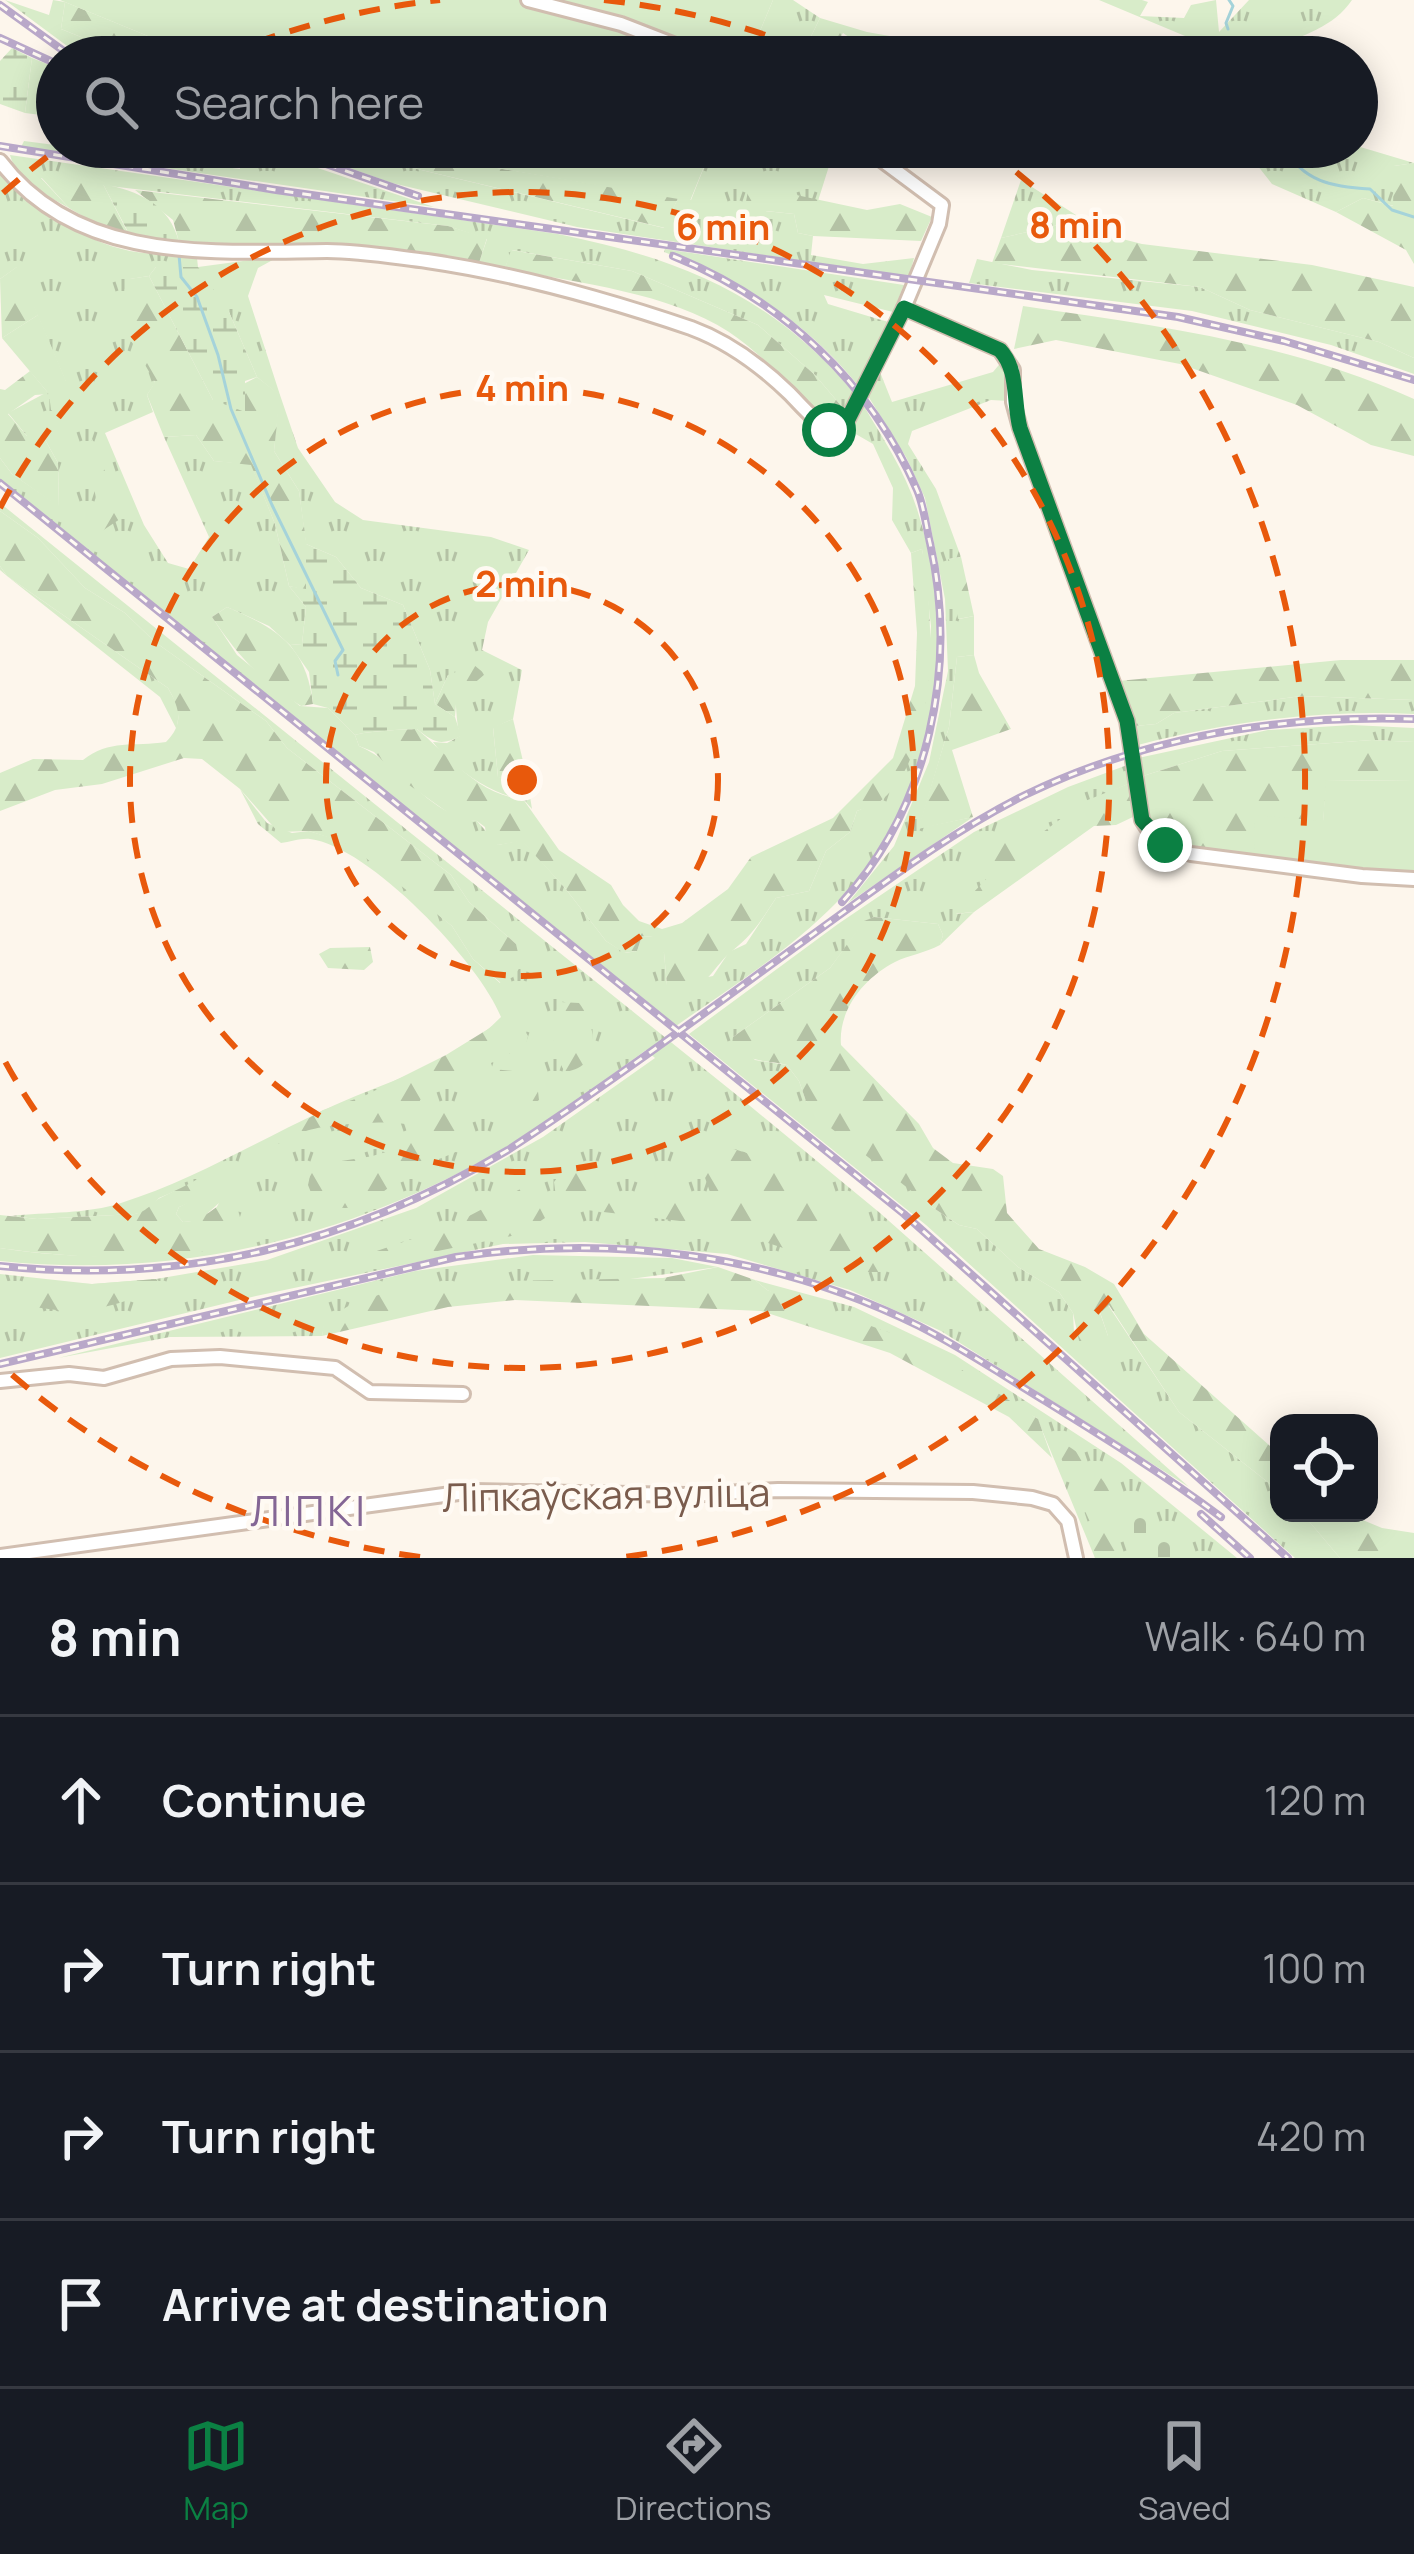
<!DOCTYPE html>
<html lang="en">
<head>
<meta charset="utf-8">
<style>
  :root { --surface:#171b24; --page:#20242c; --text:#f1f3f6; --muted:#9ea1a6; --line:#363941; --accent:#0b8043 }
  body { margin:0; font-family:Manrope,sans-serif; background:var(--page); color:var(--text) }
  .controls { position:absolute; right:36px; bottom:36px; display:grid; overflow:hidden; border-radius:24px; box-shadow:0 6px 30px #0003 }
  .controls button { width:108px; height:108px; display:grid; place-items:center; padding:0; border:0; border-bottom:3px solid var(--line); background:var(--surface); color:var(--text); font:60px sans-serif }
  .stop { position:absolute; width:36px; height:36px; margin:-27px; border:9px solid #0b8043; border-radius:50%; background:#fff }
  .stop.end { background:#0b8043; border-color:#fff; box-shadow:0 3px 12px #0008 }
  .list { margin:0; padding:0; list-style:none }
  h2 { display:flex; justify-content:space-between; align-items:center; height:156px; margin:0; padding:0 48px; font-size:51px }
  h2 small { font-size:39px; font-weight:400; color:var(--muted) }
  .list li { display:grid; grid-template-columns:78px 1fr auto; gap:36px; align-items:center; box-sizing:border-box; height:168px; padding:0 48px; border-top:3px solid var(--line) }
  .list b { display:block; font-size:45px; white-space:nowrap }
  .list em { font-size:39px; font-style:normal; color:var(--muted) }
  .icon { flex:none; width:66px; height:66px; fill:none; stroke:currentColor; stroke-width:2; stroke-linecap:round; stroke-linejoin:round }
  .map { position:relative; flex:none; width:1414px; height:1558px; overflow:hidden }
  .search { position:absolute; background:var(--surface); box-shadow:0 6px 30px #0003; left:36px; right:36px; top:36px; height:132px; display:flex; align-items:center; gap:30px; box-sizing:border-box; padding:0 42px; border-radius:66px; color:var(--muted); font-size:45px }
  .sheet { height:828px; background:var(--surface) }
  nav { display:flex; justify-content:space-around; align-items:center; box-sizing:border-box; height:168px; border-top:3px solid var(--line); background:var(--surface); font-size:33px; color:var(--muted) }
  nav a { display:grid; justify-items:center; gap:6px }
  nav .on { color:var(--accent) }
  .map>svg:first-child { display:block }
  .grass { fill:url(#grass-tufts) }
  .forest { fill:url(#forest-firs) }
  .wetland { fill:url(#wetland-marsh) }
  .cemetery { fill:url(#cemetery-stones) }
  .garden { fill:#d8ecc9 }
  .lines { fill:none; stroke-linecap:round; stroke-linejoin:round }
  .stream { stroke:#a5d3da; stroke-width:3 }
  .minor-casing { stroke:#d1beb0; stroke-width:18 }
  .minor { stroke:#fff; stroke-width:12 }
  .rail-casing { stroke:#b9a8c9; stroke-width:8 }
  .rail { stroke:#fffaf3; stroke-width:3; stroke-dasharray:9; stroke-linecap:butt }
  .route { stroke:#0b8043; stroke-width:15 }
  .ring { fill:none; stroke:#e8590c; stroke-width:6; stroke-dasharray:21 15 }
  .labels { text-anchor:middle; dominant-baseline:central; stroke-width:9; stroke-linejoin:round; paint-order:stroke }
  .street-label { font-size:39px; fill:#7a5c4d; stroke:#fffaf3 }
  .neighbourhood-label { font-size:42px; letter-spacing:3px; fill:#846695; stroke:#fffaf3 }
  .centre { fill:#e8590c; stroke:#fffaf3; stroke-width:6 }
  .ring-label { font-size:36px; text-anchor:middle; font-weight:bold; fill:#e8590c; stroke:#fffaf3; stroke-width:9; stroke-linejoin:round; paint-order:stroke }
</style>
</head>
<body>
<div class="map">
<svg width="1414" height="1558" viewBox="0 0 1414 1558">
  <defs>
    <pattern id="grass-tufts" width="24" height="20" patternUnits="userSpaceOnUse" patternTransform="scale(3)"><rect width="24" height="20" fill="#d8ecc9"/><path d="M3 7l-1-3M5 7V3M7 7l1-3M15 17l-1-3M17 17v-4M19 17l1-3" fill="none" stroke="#b4c2a5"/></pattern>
    <pattern id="forest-firs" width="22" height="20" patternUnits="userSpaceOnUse" patternTransform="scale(3)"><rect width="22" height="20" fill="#d8ecc9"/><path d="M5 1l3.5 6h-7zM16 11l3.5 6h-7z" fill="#b4c2a5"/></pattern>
    <pattern id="wetland-marsh" width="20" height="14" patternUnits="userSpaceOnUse" patternTransform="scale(3)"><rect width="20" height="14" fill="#d8ecc9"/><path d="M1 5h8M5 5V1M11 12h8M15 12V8" fill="none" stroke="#b4c2a5"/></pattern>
    <pattern id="cemetery-stones" width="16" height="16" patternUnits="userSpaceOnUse" patternTransform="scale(3)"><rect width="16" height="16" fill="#d8ecc9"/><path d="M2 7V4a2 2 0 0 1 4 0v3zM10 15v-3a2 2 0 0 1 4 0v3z" fill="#b4c2a5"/></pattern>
  </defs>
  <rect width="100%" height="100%" fill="#fdf6ec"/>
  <g class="grass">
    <polygon points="5,0 49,15 53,0 65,2 61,29 131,57 82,57"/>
    <polygon points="773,0 793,0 820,18 801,57 749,57"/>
    <path d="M 1099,0 L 1142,0 L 1148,2 L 1140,16 L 1184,18 L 1191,5 L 1216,0 L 1219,32 L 1249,0 L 1352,0 C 1334,27 1302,36 1274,47 L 1270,57 L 1188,57 L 1185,36 Z"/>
    <polygon points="32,58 57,68 57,117 25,113"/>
    <polygon points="24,141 240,169 240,161 218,156 224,147 255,147 434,207 21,147"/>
    <polygon points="1357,146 1414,163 1394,166 1394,206 1363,198 1336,212 1272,184 1243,147"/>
    <polygon points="290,147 353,147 392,163 664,228 678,198 691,200 712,147 835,147 818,201 749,186 765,246 765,211 794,214 798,233 813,236 811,255 863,264 914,258 909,277 577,227 392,183"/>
    <path d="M 10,155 L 558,234 C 682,259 773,296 856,395 L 848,414 L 815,375 L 758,325 L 632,271 L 512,250 L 505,268 L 479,263 L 487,239 L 448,226 L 41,178 L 69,208 C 46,195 17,182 10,155 Z"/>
    <path d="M 0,170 C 29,206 83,241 130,251 C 151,255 175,255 197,258 L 198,267 L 280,256 L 258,268 L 248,296 L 280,395 L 298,448 L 335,502 L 363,520 L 491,537 L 529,550 L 488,622 L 482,650 L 522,670 L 513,719 L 493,728 L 498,777 L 527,778 L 532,809 L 523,799 C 495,797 449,766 433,742 L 447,743 L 460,736 C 454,714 459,695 448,675 L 435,704 L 430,670 L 403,605 L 361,588 L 336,557 L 306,544 L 299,491 L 274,451 L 279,395 L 257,377 L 229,312 L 156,267 L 149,276 L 130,279 L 155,383 L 147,395 L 153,412 L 105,433 L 144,525 L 168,563 L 189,569 L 209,537 L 164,437 L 196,435 L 214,461 L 251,464 L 275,524 L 289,586 L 306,607 L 302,644 L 290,645 L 269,626 L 227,607 L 212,617 L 237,655 L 300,706 L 328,708 L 355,735 L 359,746 C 402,764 427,815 477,821 L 498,845 L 522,840 L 565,888 L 606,941 L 625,953 L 637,951 L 642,936 L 654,937 L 664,953 L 667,985 L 713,976 L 729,952 L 746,944 L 776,898 L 809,891 L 826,851 L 850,832 L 857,811 L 882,800 L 925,700 L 931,626 L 922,549 L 911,553 L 892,520 L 893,488 L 873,444 L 847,429 L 862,403 C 882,437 905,471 917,509 C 960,641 934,801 836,903 C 789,951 731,987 676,1026 L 0,479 L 0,458 L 12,474 L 59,506 L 58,463 L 43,436 L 27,436 L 8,413 L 66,382 L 17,267 L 0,279 Z"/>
    <polygon points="1021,180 1109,236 1063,224 1001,238"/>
    <path d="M 665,249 L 904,285 L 893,312 L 824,295 L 828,304 L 888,322 L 860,388 C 808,322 741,281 664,252 Z"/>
    <polygon points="977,259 1032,270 1200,287 1250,310 1379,342 1414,358 1414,374 1331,345 1192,311 969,283"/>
    <polygon points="1003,360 1011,377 1009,401 991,400 912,431 908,444 936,489 961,557 949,559 959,619 974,616 974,655 957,657 949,727 919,828 973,817 848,903 894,846 929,762 948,671 945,599 925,498 906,457 868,396 880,372 892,402 993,372"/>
    <path d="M 0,503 L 738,1096 L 880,1213 L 1189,1487 L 941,1331 L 850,1290 L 727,1254 L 585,1242 L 503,1244 L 256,1296 L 0,1358 L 0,1274 L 92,1284 L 156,1279 L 267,1260 L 416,1208 L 543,1137 L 655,1058 L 646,1050 C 604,1080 563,1114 519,1140 C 358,1235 187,1280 0,1261 L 0,1248 C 63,1258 127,1258 191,1253 L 219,1203 L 199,1221 L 183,1222 L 176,1214 L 179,1207 L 193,1200 L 194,1183 L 159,1198 L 146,1212 L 135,1214 L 37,1219 L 11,1216 C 46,1212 88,1214 121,1203 C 191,1181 256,1142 322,1111 C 381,1082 454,1066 501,1017 C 480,963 369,846 310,839 C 301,838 290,842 281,843 L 258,824 L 240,789 L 267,823 L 292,833 L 309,831 L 348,843 L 374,861 L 452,926 L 473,959 L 500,983 L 516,944 L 469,902 L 451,875 L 287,748 L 266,721 L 155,642 L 125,613 L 85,588 L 38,538 L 0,511 Z"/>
    <polygon points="0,566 7,576 168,688 179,708 177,730 160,697 7,576 0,570"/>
    <path d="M 1301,696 L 1414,700 L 1414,714 C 1322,709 1227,722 1138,745 L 1135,726 L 1156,724 L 1174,713 Z"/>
    <polygon points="1352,725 1414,728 1414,742 1372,740 1222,751 1143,776 1138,758 1268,730"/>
    <path d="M 1130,764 L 1133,782 C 1061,811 1007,856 956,914 L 974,912 L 940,945 L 943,935 L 938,924 L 874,917 L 865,921 L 830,968 L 733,1037 L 755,1060 L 787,1065 L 799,1081 L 806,1101 L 932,1207 L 959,1225 L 977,1229 L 1018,1267 L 1059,1292 L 1073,1313 L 1074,1333 L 1108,1336 L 1100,1312 L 1108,1305 L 1179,1412 L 1279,1491 L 1279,1513 L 1302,1513 L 1340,1558 L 1295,1558 L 926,1225 L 689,1034 L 838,924 L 974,832 L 1068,787 Z"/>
    <polygon points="533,1255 672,1258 718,1267 325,1321 322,1336 170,1337 58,1358 415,1271"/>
    <polygon points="755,1280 854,1307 955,1355 1121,1463 1237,1558 1095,1558 1037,1418 767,1290"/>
  </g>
  <g class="forest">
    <polygon points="65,2 199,57 131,57 61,29"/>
    <polygon points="820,18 867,32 929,43 947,57 878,57 843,33 828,57 801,57"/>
    <polygon points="353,147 417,147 497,168 678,198 665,228 392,163"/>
    <polygon points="1414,163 1414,264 1406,250 1336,212 1363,198 1393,206 1394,166"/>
    <polygon points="40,176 103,184 127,231 113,234 69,208"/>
    <polygon points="749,185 867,210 900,204 932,217 921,241 813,236 798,233 794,214 766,211 765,246 739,241"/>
    <polygon points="135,190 448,226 487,238 479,263 363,246 179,242 173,220"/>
    <polygon points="1063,224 1142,244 1312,265 1414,287 1414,358 1379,342 1250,310 1200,287 992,263 1001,238"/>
    <path d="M 511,250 L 632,271 L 758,325 L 815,375 L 848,414 L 834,425 C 799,394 768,359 729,332 C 669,292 576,283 505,268 Z"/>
    <polygon points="18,266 38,315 2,338 0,279"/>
    <polygon points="149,276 213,400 257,377 280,395 274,451 299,491 309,562 306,590 289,586 275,524 251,465 214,461 196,435 164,437 147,395 155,382 115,313 129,279"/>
    <path d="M 1023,306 C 1158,326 1288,342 1414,399 L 1414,456 L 1371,445 L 1297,405 L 1180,364 L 1056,340 L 1014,349 Z"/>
    <polygon points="30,371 49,394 35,395 8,414 27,436 43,436 58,463 59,507 12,474 0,458 0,389 5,390"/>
    <polygon points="91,436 123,517 102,531 90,466 93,461"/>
    <path d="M 0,511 L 38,538 L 85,588 L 125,613 L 155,642 L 266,721 L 287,748 L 451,875 L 469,902 L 516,944 L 521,966 L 513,977 L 501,983 L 473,959 L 452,926 L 348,844 L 309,831 L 278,832 L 240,789 L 202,759 L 184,758 L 102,784 L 55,790 L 0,811 L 0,773 L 33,759 L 83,760 C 109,739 134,747 166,742 C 184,724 180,709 168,688 L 7,576 L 0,566 Z"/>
    <path d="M 922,549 C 935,616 939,749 883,799 C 877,805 865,808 857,811 L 850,832 L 826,851 L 809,891 L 776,898 C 759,924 754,933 731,952 C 711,968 700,1004 667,985 L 664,953 L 654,949 L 653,937 L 642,936 L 637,951 L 624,953 L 606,941 L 565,888 L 522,841 L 498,845 L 487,841 L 485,827 L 477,821 L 457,819 L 402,780 L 374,752 L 359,746 L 355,735 C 361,732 407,729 417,729 C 449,756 479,796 523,799 L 559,850 L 611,885 L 623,905 L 639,921 L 662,929 L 682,923 L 728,889 L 751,857 L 833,818 L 893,758 L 915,686 L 917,633 L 911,553 Z"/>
    <polygon points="961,557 974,616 958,619 948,559"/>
    <path d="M 227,607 C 278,629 306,646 313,704 L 301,706 C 262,682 237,655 212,617 Z"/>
    <polygon points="974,655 979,673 1011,729 952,750 973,817 918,829 949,727 957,657"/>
    <polygon points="1341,660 1414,660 1414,700 1301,696 1174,713 1156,724 1135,726 1118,681"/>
    <polygon points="474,665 485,674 471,686 457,691 455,717 435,704 448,675"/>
    <polygon points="513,719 527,778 498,777 493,727"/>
    <polygon points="1372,740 1414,742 1414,781 1327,780 1323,821 1254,857 1182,847 1147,821 1143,776 1222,751"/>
    <polygon points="1133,782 1135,816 1116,825 1094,826 974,912 953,914 991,874 999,834 1043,832 1085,801"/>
    <path d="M 874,917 L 938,924 L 943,935 L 940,945 C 925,953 909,955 895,962 C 864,978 838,1010 841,1045 L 919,1124 L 933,1148 L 953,1163 L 993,1169 L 1003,1176 L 1007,1213 L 1039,1249 L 1085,1267 L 1114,1284 L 1144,1334 L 1279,1454 L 1279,1491 L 1179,1412 L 1109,1305 L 1100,1313 L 1108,1336 L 1106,1350 L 1094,1353 L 1080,1345 L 1073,1313 L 1059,1292 L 1018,1267 L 977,1229 L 959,1225 L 932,1207 L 827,1125 L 806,1101 L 799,1081 L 787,1065 C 767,1060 746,1063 732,1045 L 733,1037 L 830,968 L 864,921 Z"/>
    <polygon points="370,947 373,962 364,970 328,968 319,954 330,948"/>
    <path d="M 560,1002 L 579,1003 C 597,1027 603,1066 565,1072 C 552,1051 549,1024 560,1002 Z"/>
    <path d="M 520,1022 L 528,1036 L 526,1045 L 491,1063 L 493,1069 L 521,1072 L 537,1083 L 539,1100 C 509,1122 501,1085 473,1080 C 456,1077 435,1092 420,1100 L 419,1109 L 471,1104 L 472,1110 L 463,1119 L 471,1138 L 468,1146 C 451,1155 432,1161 415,1170 C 376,1191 364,1223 314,1200 L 308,1185 L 311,1171 C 341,1154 382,1164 406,1139 L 407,1125 C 395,1119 321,1125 306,1131 C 297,1135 288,1140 278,1144 L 276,1137 L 323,1110 L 364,1096 L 446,1055 L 493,1026 Z"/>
    <polygon points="734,1149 759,1157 787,1179 803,1182 823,1196 831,1210 881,1248 888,1265 886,1272 856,1272 714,1225 578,1209 556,1197 554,1182 563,1170 580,1167 605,1172 615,1188 628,1198 706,1206 712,1198 702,1169 713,1154"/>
    <path d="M 210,1170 L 220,1172 L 220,1185 L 211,1194 L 179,1207 L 176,1214 L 183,1222 C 209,1221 210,1204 233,1202 C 287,1282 36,1254 0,1248 L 0,1215 L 37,1219 L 135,1214 C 149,1211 151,1202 162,1197 C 180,1188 194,1183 210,1170 Z"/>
    <polygon points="528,1185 545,1218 521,1234 369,1265 365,1255 450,1226"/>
    <polygon points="718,1267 755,1280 767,1290 920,1343 1038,1419 1052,1458 1009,1417 890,1353 761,1311 515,1300 448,1307 322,1336 324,1321 350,1305 412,1283 663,1278"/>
    <path d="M 156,1279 L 163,1284 C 138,1299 98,1312 68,1311 C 44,1310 25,1302 0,1310 L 0,1281 L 92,1284 Z"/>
    <path d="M 1068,1446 C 1090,1459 1116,1492 1118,1518 C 1119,1531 1116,1545 1115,1558 L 1095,1558 L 1090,1522 L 1061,1458 L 1060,1449 Z"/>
    <polygon points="1302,1513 1346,1513 1382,1528 1414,1533 1414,1558 1340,1558"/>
  </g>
  <g class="wetland">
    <polygon points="12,48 32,58 25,113 0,104 0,61"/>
    <path d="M 103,184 C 139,191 170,205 179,242 L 113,234 L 127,230 Z"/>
    <polygon points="156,267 198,267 229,312 257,377 245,381 245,412 213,400 149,276"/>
    <path d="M 306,544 L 336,557 L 361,588 L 403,605 L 430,670 L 435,704 L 455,717 L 461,736 C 441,746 434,743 417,729 C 407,729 361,732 355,735 L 328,708 L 313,704 L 309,672 L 290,645 L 302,644 L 306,607 L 289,586 L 306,589 Z"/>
  </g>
  <polygon class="cemetery" points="1137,1512 1177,1543 1174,1549 1185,1558 1129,1558 1127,1546"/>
  <g class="garden">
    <polygon points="60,0 773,0 749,57 199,57"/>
    <polygon points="417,147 712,147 690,201 497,168"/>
    <polygon points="38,315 66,381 73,380 83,408 67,420 51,410 49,394 2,338"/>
    <polygon points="1326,780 1414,781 1414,874 1254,857 1255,815 1323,821"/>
  </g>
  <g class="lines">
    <g class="stream">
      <polyline points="1228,29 1226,23 1233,6 1229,0"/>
      <polyline points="1230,57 1232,39"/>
      <path d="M 1284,147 C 1303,182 1333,187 1370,189 L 1392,210 L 1414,217"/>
      <polyline points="222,245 250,245"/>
      <polyline points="179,255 181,277 197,297 218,355 231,409 272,505 343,650 335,661 338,675"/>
    </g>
    <g class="minor-casing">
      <g id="minor">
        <polyline points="528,0 621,24 706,57"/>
        <polyline points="864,147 942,205 939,224 904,308"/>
        <path d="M 0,161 C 78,264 213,252 327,251 C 360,251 394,257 427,261 C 516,274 606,299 691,328 C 729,342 760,365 789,393 C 801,405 813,420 829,430 L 843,426 L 848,419 L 904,308 L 1000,350 L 1013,370 L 1013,402 L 1020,428 L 1127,721 L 1142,820 C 1153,840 1170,847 1191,854 L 1362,876 L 1414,879"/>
        <polyline points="0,1381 69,1374 104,1378 171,1359 220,1357 335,1368 370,1392 463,1394"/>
        <polyline points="0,1556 473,1491 687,1495 778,1490 973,1492 1032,1498 1053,1504 1068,1521 1076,1558"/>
      </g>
    </g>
    <use href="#minor" class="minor"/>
    <g class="rail-casing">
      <g id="rail">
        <polyline points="0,5 72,57"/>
        <polyline points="0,38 57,64"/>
        <polyline points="0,146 276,190 1178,317 1284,341 1414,380"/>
        <polyline points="277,147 418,196"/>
        <path d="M 673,256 C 781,299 871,383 917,490 C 924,506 926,526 930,543 C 958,667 929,807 842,902"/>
        <polyline points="0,483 904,1214 1288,1558"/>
        <path d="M 0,1266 C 186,1285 348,1245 508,1150 C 609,1084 707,1011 805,940 C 876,889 947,834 1025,795 C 1147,736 1280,715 1414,719"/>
        <path d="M 0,1364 L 456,1257 C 615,1234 773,1254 919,1326 C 960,1347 998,1372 1037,1396 C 1100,1435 1162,1473 1221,1517"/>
        <polyline points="1201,1514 1250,1558"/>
      </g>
    </g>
    <use href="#rail" class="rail"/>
  </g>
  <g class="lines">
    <path class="route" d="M 829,430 L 843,426 L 848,419 L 904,308 L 1000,350 C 1019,370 1013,402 1020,428 L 1127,721 L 1142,820 L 1165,845"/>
  </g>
  <g class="ring">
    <circle cx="522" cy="780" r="196"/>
    <circle cx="522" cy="780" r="392"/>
    <path d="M0 508A588 588 0 1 1 0 1052"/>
    <path d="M420 1557A784 784 0 0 1 3 1367M3 193A784 784 0 0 1 56 150M222 56A784 784 0 0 1 440 0M604 0A784 784 0 0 1 822 56M988 150A784 784 0 0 1 624 1557"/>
  </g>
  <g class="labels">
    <g class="street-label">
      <text transform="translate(606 1494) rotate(-1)">Ліпкаўская вуліца</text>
    </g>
    <g class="neighbourhood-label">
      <text x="309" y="1510">ЛІПКІ</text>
    </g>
  </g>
  <circle cx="522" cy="780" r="18" class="centre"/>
  <g class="ring-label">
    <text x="1076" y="238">8 min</text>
    <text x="723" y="240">6 min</text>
    <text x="522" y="401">4 min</text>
    <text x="522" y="597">2 min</text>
  </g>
</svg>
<div class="controls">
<button><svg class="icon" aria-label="locate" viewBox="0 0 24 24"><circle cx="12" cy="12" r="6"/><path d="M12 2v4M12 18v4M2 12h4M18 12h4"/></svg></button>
</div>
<div class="stop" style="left:829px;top:430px"></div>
<div class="stop end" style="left:1165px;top:845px"></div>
<div class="search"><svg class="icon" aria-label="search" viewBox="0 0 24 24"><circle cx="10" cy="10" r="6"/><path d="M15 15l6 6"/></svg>Search here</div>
</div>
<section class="sheet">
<h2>8 min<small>Walk · 640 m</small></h2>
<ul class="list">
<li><svg class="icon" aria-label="ahead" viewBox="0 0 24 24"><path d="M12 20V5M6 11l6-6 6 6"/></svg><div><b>Continue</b></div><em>120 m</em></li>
<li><svg class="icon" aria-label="right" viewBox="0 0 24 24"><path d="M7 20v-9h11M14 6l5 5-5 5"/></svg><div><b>Turn right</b></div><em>100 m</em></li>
<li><svg class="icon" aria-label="right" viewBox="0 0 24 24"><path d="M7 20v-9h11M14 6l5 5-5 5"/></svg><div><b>Turn right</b></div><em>420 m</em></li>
<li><svg class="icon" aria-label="arrive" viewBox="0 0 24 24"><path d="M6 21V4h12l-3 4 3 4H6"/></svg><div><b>Arrive at destination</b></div></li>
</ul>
</section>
<nav>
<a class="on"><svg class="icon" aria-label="map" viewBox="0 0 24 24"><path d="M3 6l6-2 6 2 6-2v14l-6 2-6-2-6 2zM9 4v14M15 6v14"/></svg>Map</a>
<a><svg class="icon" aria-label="directions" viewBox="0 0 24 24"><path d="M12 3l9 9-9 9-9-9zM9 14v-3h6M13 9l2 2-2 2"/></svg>Directions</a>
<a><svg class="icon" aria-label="saved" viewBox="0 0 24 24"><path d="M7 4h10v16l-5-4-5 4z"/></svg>Saved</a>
</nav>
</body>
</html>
